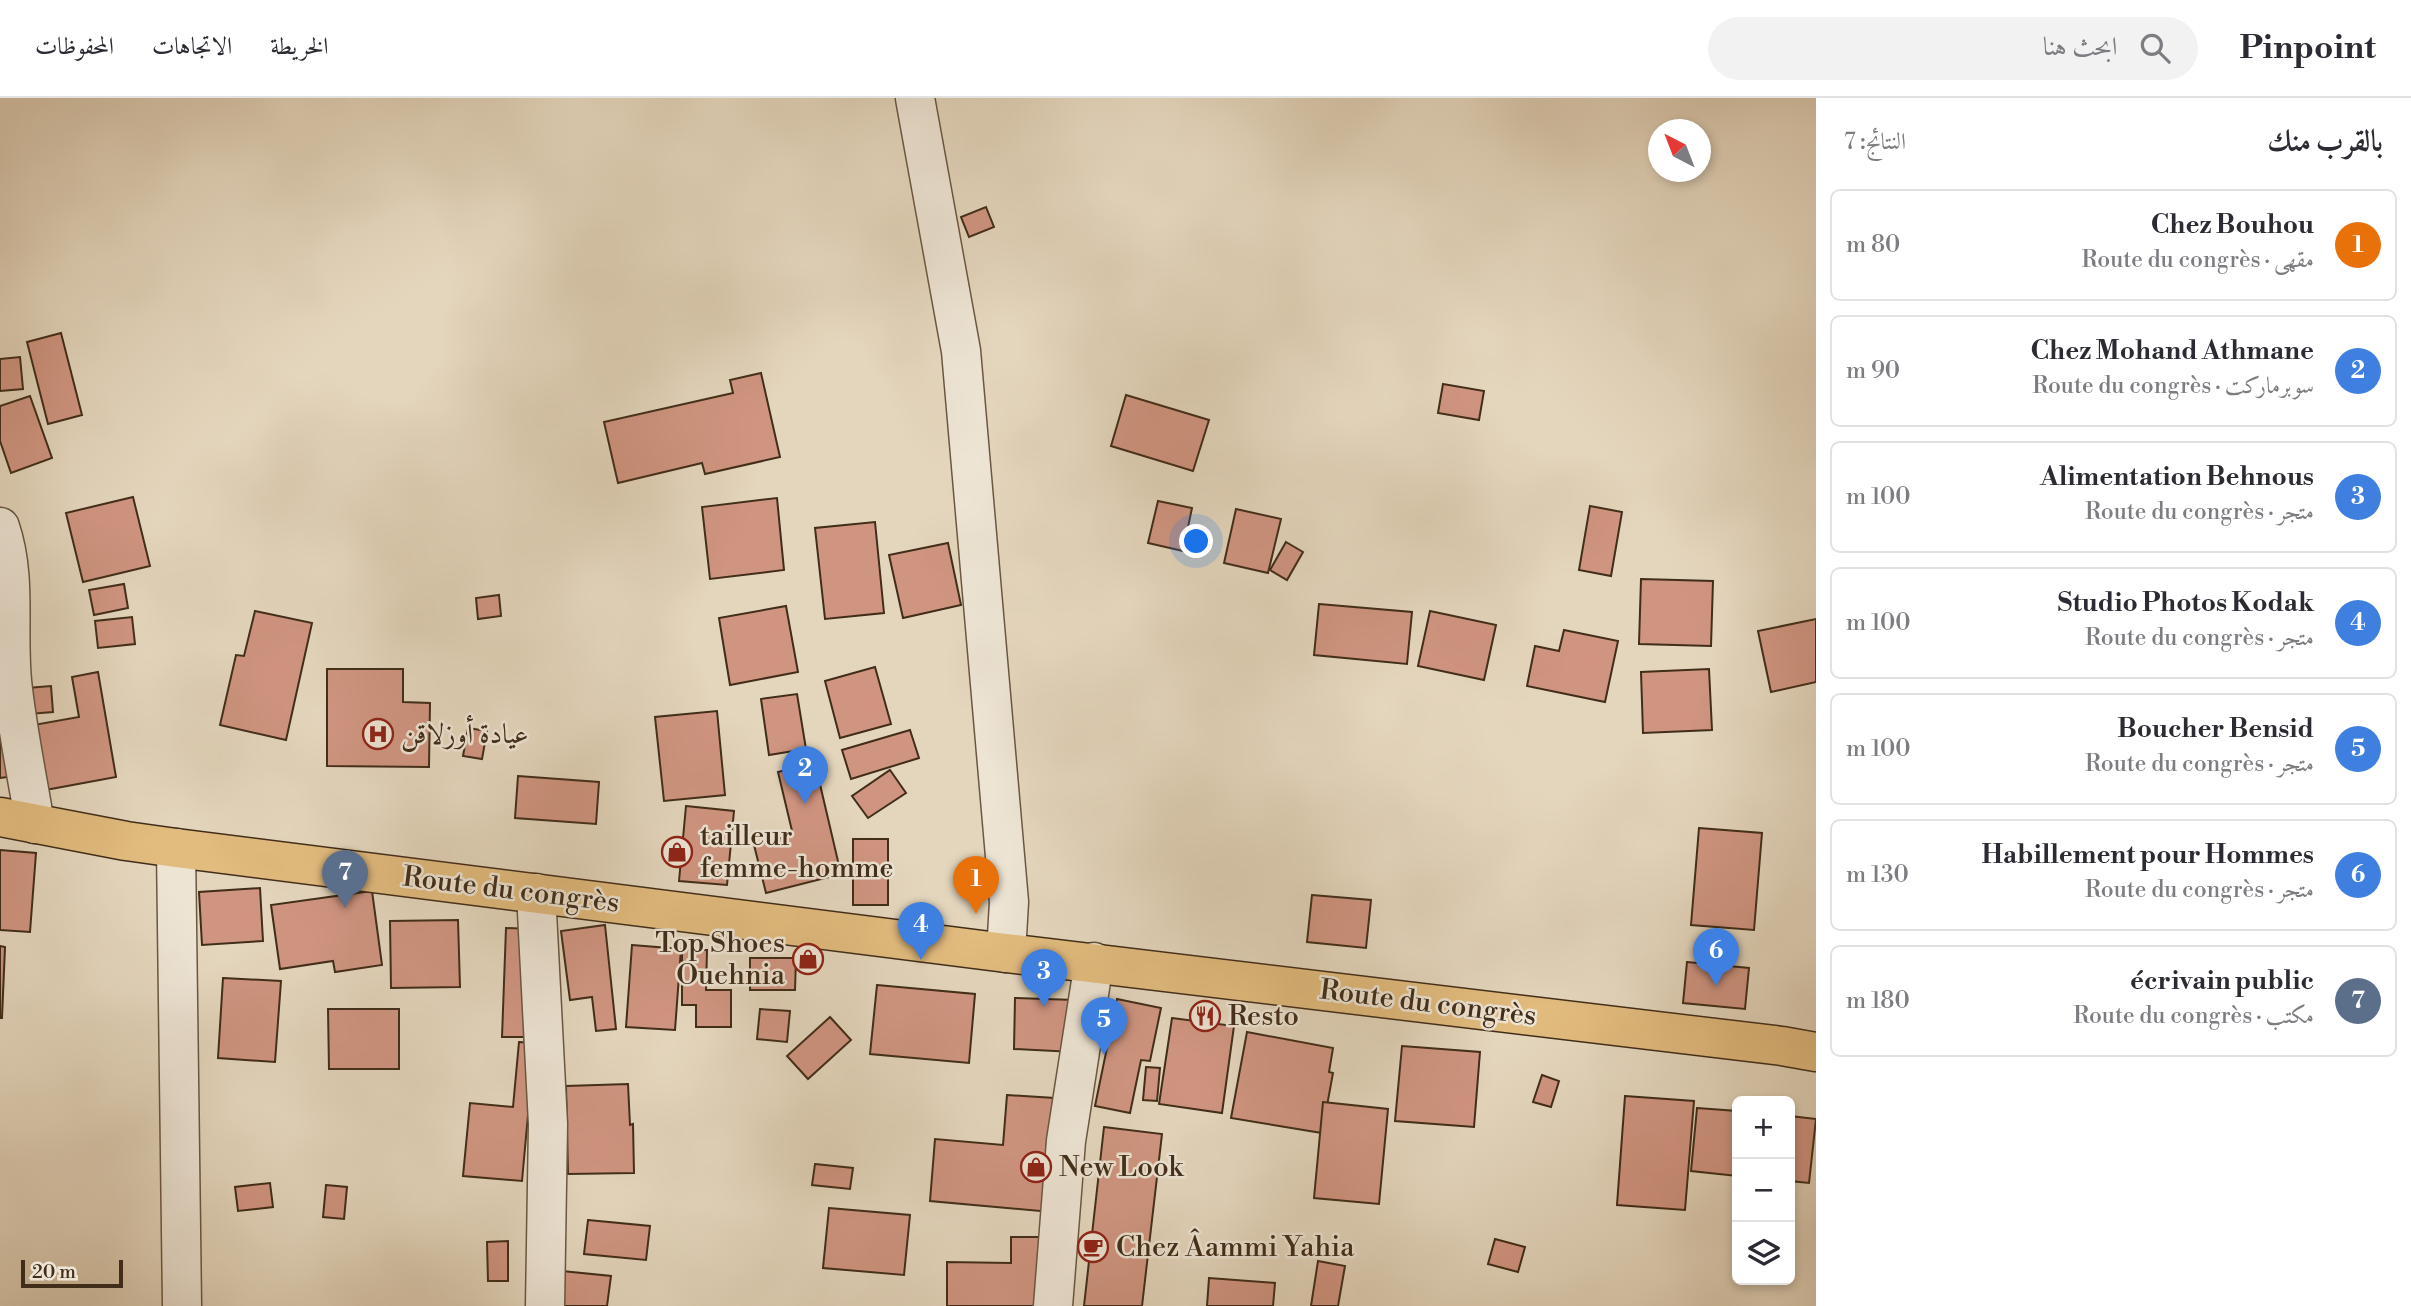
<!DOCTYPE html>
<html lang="ar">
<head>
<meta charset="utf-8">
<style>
  :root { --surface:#fff; --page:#f2f2f3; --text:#2b2b33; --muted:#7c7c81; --line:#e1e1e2; --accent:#db2777 }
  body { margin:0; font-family:"Libre Bodoni",Amiri,serif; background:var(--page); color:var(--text); direction:rtl }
  .controls { position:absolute; right:21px; bottom:21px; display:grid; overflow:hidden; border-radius:10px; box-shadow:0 4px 10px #0003 }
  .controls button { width:63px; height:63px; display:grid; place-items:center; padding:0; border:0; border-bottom:2px solid var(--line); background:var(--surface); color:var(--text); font:35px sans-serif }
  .compass { position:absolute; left:1648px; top:21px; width:63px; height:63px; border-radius:50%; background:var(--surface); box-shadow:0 4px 10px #0003; rotate:318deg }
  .scale { position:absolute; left:21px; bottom:18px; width:102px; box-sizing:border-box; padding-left:7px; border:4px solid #412d19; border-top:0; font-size:19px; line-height:24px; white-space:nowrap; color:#412d19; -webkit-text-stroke:5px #ede4d4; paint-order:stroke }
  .you { position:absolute; left:1197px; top:444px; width:24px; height:24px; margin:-18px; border:5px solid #fff; border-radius:50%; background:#1a73e8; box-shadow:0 0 0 10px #1a73e833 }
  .badge { display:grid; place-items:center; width:46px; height:46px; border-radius:50%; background:var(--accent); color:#fff; font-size:23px; font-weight:700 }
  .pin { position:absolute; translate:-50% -58px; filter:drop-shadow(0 2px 4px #0008) }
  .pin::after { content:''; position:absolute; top:37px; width:24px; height:21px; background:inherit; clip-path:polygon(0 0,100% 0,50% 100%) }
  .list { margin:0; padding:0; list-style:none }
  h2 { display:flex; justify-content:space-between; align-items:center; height:91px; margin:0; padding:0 28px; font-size:30px }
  h2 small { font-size:23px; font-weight:400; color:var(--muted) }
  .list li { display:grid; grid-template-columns:46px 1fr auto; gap:21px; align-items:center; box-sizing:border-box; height:112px; margin:0 14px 14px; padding:0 14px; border:2px solid var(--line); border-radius:10px }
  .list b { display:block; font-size:26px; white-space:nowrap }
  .list p { margin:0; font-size:23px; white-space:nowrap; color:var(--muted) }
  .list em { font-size:23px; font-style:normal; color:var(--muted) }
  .icon { flex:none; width:38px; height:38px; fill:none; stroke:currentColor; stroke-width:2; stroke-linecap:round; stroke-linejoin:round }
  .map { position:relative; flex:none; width:1816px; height:1208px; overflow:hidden; direction:ltr }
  header { display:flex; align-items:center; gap:42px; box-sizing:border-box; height:98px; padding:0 35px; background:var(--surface); border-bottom:2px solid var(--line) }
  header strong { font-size:33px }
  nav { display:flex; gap:38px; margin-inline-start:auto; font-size:24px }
  .search { width:490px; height:63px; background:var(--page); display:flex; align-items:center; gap:18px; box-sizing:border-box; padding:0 24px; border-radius:38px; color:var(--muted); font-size:26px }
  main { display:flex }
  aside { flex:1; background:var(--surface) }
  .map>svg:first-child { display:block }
  .building { fill:#d09581; stroke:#412d19; stroke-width:2 }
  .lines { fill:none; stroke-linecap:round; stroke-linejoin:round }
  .minor-casing { stroke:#6a5742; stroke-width:41 }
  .major-casing { stroke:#412d19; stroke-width:41 }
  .minor { stroke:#ede4d4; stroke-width:38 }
  .major { stroke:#e2bb7e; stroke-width:38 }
  .labels { text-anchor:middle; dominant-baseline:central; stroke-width:5; stroke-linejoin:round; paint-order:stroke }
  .poi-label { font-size:28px; fill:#412d19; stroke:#ede4d4; text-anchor:start }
  .street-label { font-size:28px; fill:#412d19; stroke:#ede4d4 }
</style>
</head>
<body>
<header>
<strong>Pinpoint</strong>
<div class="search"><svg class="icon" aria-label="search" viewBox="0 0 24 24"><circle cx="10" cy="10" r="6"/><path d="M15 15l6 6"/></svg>ابحث هنا</div>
<nav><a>الخريطة</a><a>الاتجاهات</a><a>المحفوظات</a></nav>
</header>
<main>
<aside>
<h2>بالقرب منك<small>النتائج: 7</small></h2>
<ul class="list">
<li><span class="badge" style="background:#e8710a">1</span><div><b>Chez Bouhou</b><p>مقهى · Route du congrès</p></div><em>80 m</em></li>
<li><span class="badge" style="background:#3f7fe0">2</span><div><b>Chez Mohand Athmane</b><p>سوبرماركت · Route du congrès</p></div><em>90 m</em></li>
<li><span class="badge" style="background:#3f7fe0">3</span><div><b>Alimentation Behnous</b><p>متجر · Route du congrès</p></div><em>100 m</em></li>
<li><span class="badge" style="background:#3f7fe0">4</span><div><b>Studio Photos Kodak</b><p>متجر · Route du congrès</p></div><em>100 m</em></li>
<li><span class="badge" style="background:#3f7fe0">5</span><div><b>Boucher Bensid</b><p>متجر · Route du congrès</p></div><em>100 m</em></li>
<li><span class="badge" style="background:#3f7fe0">6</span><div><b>Habillement pour Hommes</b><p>متجر · Route du congrès</p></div><em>130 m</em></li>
<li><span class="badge" style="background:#5c6f8a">7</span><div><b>écrivain public</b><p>مكتب · Route du congrès</p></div><em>180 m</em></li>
</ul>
</aside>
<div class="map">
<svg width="1816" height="1208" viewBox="0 0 1816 1208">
  <rect width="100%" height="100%" fill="#e4d6bd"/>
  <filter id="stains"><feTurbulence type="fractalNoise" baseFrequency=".00286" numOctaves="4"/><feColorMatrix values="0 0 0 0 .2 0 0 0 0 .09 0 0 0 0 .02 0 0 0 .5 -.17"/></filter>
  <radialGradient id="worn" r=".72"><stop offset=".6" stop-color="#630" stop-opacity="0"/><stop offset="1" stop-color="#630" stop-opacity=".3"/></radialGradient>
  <g class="building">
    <polygon points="986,109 994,129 969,139 961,119"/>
    <polygon points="61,235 82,317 48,326 27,244"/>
    <polygon points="20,259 23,291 0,293 0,261"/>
    <polygon points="761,275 780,359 705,376 702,365 618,385 604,324 733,295 730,282"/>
    <polygon points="1443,286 1484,293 1479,322 1438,315"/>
    <polygon points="1126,297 1209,322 1193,373 1111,348"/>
    <polygon points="30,298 52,360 11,375 0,343 0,308"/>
    <polygon points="133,399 150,468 83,484 66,415"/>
    <polygon points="777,400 784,472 710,481 702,409"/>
    <polygon points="1158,403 1192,410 1183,453 1148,445"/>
    <polygon points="1590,408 1622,414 1611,478 1579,472"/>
    <polygon points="1236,411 1281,421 1268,475 1224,465"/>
    <polygon points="875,424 884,515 825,521 815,430"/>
    <polygon points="1286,444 1303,454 1287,482 1270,472"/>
    <polygon points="948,445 961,507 903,520 889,457"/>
    <polygon points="1641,481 1713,483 1711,548 1639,546"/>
    <polygon points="124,486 128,510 94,517 89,492"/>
    <polygon points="499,497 501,518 478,521 476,500"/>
    <polygon points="1319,506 1412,514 1407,566 1314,557"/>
    <polygon points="786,508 798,574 730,587 719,520"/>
    <polygon points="255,513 312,525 286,642 220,627 236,557 244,558"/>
    <polygon points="1430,513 1496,527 1484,582 1418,568"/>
    <polygon points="132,519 135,546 98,550 95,523"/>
    <polygon points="1816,521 1816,584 1771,594 1758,533"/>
    <polygon points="1564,532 1618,543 1605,604 1527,588 1535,548 1559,553"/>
    <polygon points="875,569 891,626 840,640 825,583"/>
    <polygon points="327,571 403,571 403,604 430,605 429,669 327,668"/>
    <polygon points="1709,571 1712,632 1643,635 1641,574"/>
    <polygon points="98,574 116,679 40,693 28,628 79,619 72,579"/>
    <polygon points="0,585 15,678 0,680"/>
    <polygon points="51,588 53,614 29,616 27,590"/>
    <polygon points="797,596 806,651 769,657 761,601"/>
    <polygon points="717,613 725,697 664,703 655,619"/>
    <polygon points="468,630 487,633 482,661 463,658"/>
    <polygon points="910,632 919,660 851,681 842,652"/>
    <polygon points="815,665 841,776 766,795 754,747 793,737 778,674"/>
    <polygon points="890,672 906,695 868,720 852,698"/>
    <polygon points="518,678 599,684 596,726 515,720"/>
    <polygon points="686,708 734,713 727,787 679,783"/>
    <polygon points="1699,730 1762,735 1754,832 1691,827"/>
    <rect x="853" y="741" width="35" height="66"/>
    <polygon points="0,752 36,755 30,834 0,832"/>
    <polygon points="260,790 263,843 202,847 199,794"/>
    <polygon points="372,793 382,867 335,874 333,863 280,871 271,807"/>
    <polygon points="1312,797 1371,802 1366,850 1307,844"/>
    <polygon points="458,822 460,889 391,890 390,823"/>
    <polygon points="605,827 616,931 596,933 592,899 570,902 561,833"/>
    <polygon points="506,830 532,831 528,939 502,939"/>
    <polygon points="632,847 681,851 675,932 626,929"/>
    <polygon points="0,848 5,849 2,920 0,920"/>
    <polygon points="682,852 707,852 706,892 731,892 731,929 696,929 696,907 682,907"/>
    <polygon points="750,860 796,860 795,892 750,892"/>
    <polygon points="1687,864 1749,870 1745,911 1683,905"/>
    <polygon points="223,880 281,883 275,964 218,960"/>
    <polygon points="877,887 975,896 969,965 870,956"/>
    <polygon points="1015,900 1075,902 1073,954 1014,951"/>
    <polygon points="1117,901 1161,910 1150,963 1141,962 1130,1015 1095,1008"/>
    <polygon points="328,911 399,911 399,971 329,971"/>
    <polygon points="760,911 790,913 787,944 757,941"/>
    <polygon points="830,919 851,942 808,981 787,958"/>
    <polygon points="1172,920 1234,928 1222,1015 1159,1006"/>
    <polygon points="1247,934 1333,950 1329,974 1333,975 1322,1035 1231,1020"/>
    <polygon points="519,944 537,945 532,973 522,1083 463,1078 470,1005 513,1009"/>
    <polygon points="1402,948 1480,954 1474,1029 1395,1023"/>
    <polygon points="1146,969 1160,970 1157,1003 1143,1002"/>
    <polygon points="1542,977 1559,983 1551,1009 1533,1004"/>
    <polygon points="628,986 630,1027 633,1026 634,1075 568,1076 566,988"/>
    <polygon points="1007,997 1070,1001 1051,1114 930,1103 935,1041 1003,1047"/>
    <polygon points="1625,998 1694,1003 1685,1112 1617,1107"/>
    <polygon points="1323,1004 1388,1011 1379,1106 1314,1100"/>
    <polygon points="1697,1010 1737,1013 1737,1078 1691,1073"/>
    <polygon points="1790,1018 1816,1021 1809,1085 1790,1083"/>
    <polygon points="1104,1029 1162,1036 1142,1208 1084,1208"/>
    <polygon points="815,1066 853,1070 850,1091 812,1087"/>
    <polygon points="270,1085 273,1109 238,1113 235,1089"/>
    <polygon points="326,1087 347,1089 344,1121 323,1119"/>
    <polygon points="829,1110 910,1117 904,1177 823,1170"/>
    <polygon points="588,1122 650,1128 646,1162 584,1156"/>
    <polygon points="1011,1139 1061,1139 1060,1208 947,1208 947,1164 1011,1165"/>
    <polygon points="1495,1141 1525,1149 1518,1174 1488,1166"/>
    <polygon points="508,1143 508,1183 488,1183 487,1144"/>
    <polygon points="1318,1163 1345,1168 1338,1208 1311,1208"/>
    <polygon points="562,1173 611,1178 607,1208 558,1208"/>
    <polygon points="1209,1180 1275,1185 1273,1208 1207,1208"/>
  </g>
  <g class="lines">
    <g class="minor-casing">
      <g id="minor">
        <polyline points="915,0 961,253 1009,804 1006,855"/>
        <path d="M 0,429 C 17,479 7,530 12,583 C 17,630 27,678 35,726"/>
        <polyline points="176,750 182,1208"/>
        <polyline points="536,795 548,1026 545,1208"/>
        <polyline points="1053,1208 1066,1043 1094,864"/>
      </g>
    </g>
    <g class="major-casing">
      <polyline id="major" points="0,719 126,743 176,750 1006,855 1782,948 1816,954"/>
    </g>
    <use href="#minor" class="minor"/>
    <use href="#major" class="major"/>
  </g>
  <defs>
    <g id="hospital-ring" transform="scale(1.575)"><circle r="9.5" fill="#ede4d4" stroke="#8f2418" stroke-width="1.5"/><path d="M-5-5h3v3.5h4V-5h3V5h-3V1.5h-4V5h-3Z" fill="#8f2418"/></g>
    <g id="shop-ring" transform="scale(1.575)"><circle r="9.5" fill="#ede4d4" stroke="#8f2418" stroke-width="1.5"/><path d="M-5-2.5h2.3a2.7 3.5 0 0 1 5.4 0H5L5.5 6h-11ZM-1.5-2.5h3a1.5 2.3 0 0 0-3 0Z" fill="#8f2418"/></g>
    <g id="restaurant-ring" transform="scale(1.575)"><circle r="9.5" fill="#ede4d4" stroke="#8f2418" stroke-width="1.5"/><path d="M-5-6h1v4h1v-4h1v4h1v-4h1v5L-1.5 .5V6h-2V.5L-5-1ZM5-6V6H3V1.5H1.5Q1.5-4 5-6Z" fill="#8f2418"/></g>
    <g id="cafe-ring" transform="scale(1.575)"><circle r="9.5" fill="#ede4d4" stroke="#8f2418" stroke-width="1.5"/><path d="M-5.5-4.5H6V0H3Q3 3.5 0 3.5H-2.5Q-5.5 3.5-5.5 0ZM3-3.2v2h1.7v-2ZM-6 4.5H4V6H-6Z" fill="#8f2418"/></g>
  </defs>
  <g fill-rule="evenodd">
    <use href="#hospital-ring" x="378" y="636"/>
    <use href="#shop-ring" x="677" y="754"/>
    <use href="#shop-ring" x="808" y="861"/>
    <use href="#restaurant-ring" x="1205" y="918"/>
    <use href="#shop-ring" x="1036" y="1069"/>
    <use href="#cafe-ring" x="1093" y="1149"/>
  </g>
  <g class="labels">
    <g class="poi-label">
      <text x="401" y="636">عيادة أوزلاقن</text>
      <text x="700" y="738">tailleur<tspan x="700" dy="32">femme-homme</tspan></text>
      <text x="785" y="845" text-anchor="end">Top Shoes<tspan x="785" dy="32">Ouehnia</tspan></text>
      <text x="1228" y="918">Resto</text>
      <text x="1059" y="1069">New Look</text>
      <text x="1116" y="1149">Chez Âammi Yahia</text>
    </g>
    <g class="street-label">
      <text transform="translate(511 792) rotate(7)">Route du congrès</text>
      <text transform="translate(1428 905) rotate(7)">Route du congrès</text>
    </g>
  </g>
  <rect width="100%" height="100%" filter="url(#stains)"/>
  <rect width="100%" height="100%" fill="url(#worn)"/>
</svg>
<div class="controls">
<button>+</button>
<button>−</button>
<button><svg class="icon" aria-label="layers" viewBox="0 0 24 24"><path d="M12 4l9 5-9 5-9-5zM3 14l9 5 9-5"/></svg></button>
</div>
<svg class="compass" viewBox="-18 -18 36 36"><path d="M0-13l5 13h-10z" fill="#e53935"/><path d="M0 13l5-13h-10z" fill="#7c7c81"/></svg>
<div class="scale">20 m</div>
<div class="you"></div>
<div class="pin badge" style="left:976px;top:816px;background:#e8710a">1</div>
<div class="pin badge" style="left:805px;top:706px;background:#3f7fe0">2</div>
<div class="pin badge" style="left:1044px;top:909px;background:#3f7fe0">3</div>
<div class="pin badge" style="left:921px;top:862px;background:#3f7fe0">4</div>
<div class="pin badge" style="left:1104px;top:957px;background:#3f7fe0">5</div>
<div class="pin badge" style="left:1716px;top:888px;background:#3f7fe0">6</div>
<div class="pin badge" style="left:345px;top:810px;background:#5c6f8a">7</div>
</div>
</main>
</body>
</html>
